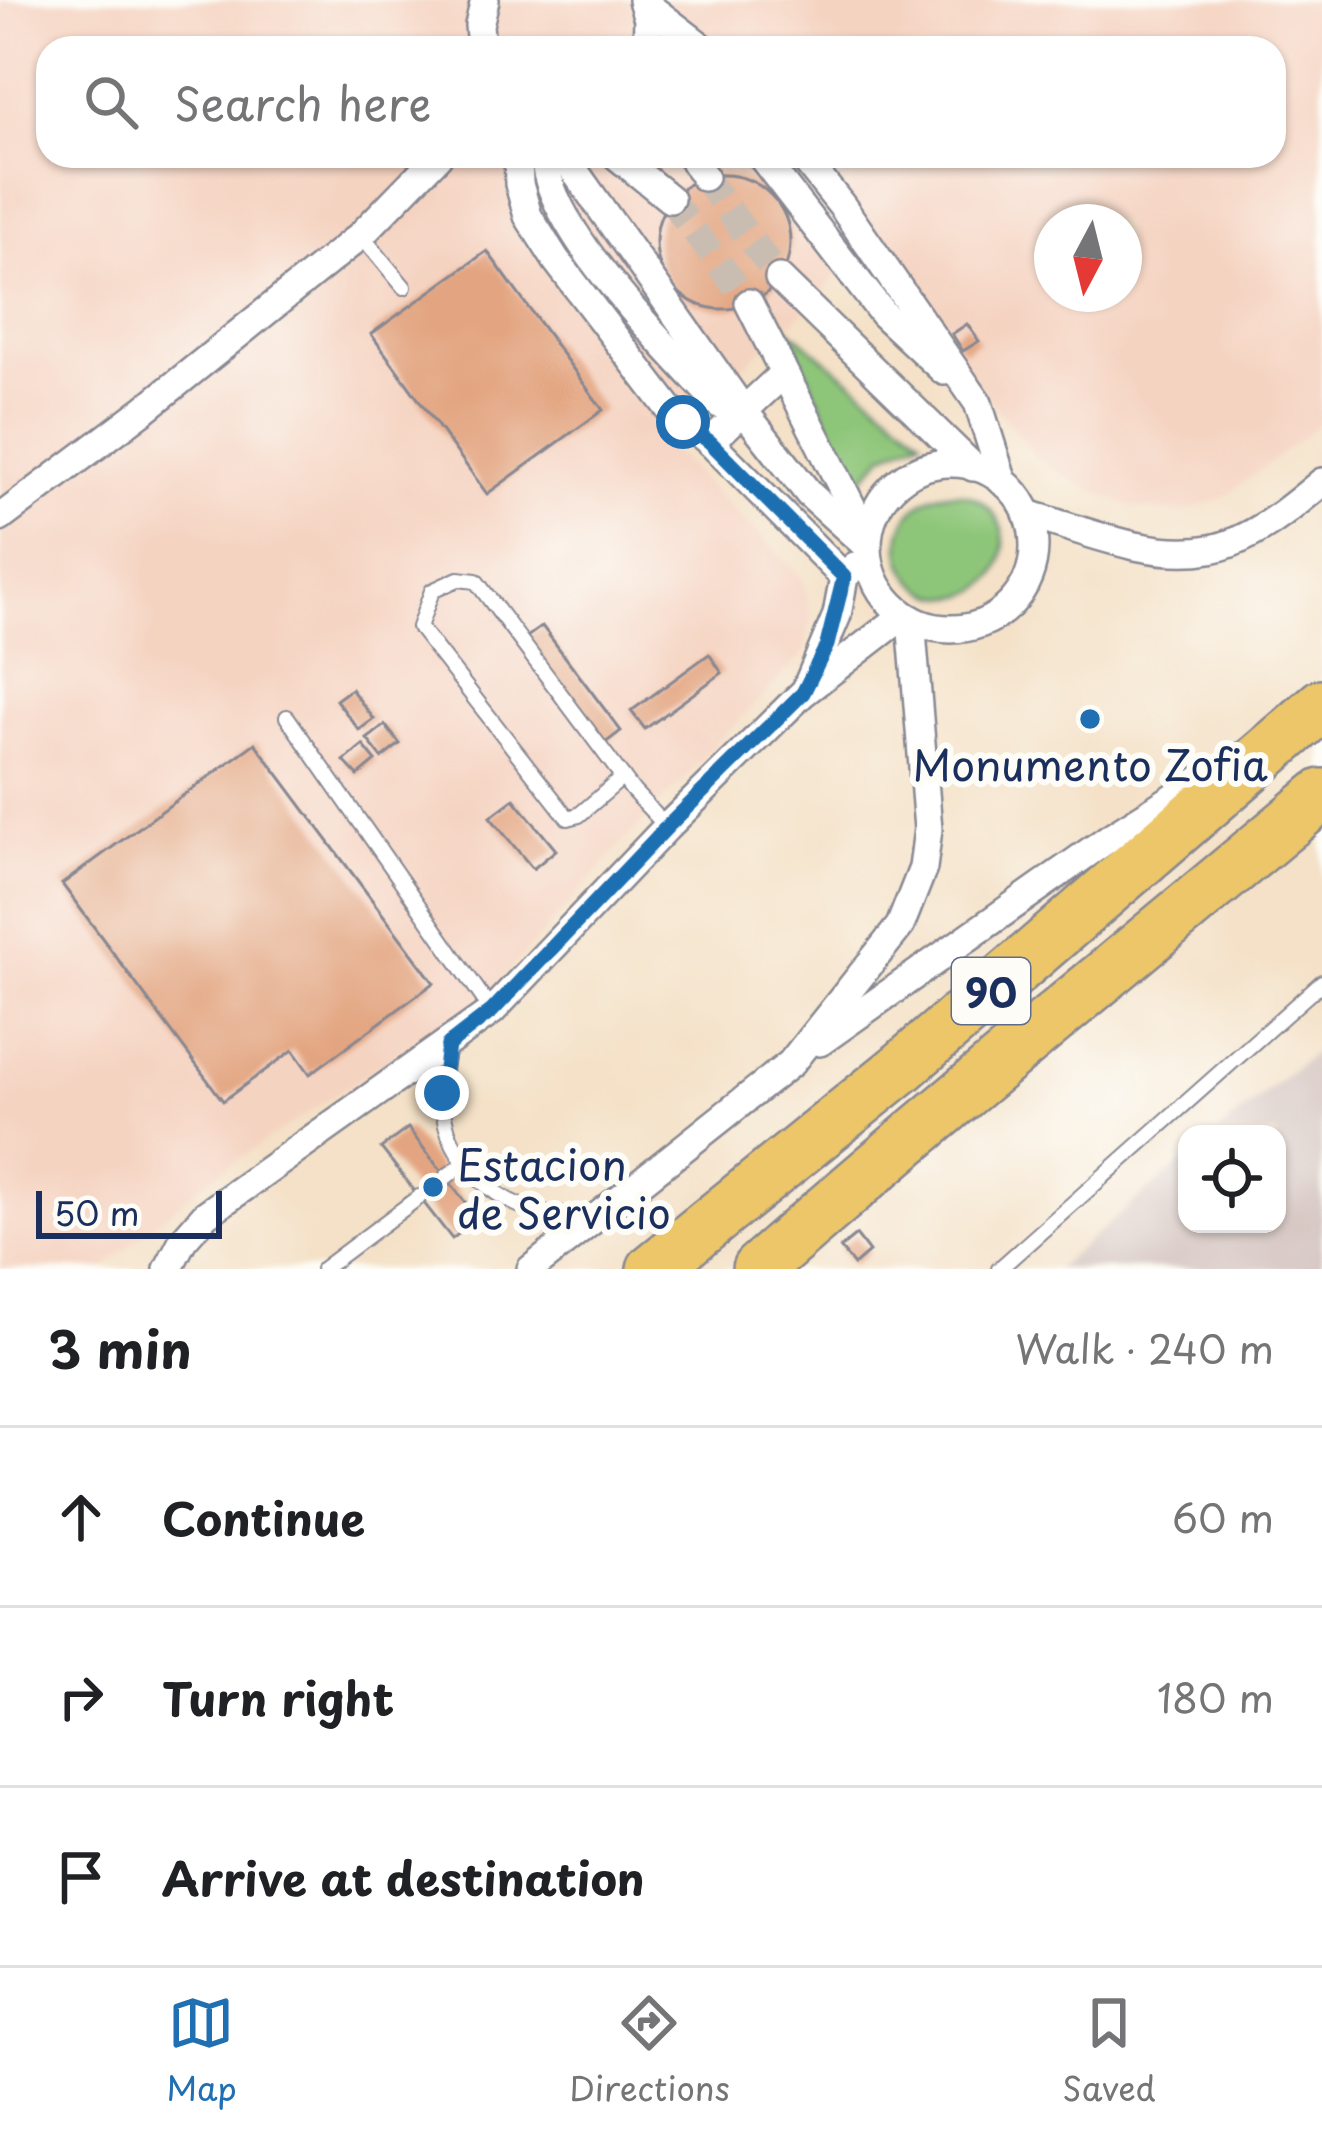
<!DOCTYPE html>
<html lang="en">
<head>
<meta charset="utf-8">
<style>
  :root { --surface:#fff; --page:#f2f2f2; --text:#202124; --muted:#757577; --line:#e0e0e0; --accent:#1f6fb2 }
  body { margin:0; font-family:"Playpen Sans",sans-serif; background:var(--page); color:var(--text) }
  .controls { position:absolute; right:36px; bottom:36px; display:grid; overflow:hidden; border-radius:24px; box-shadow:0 3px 9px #0004 }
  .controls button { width:108px; height:108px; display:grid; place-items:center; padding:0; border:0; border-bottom:3px solid var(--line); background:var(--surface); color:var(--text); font:60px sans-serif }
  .compass { position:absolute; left:1034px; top:204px; width:108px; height:108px; border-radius:50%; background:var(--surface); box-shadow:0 3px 9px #0004; rotate:187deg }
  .scale { position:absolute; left:36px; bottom:30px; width:186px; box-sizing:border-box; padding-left:12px; border:6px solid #1b2f5e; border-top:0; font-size:33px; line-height:42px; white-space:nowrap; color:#1b2f5e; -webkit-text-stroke:9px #fdfcf7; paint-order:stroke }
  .stop { position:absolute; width:36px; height:36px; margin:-27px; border:9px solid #1f6fb2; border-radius:50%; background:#fff }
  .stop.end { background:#1f6fb2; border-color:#fff; box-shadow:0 3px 12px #0008 }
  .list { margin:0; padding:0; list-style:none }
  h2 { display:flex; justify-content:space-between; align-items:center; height:156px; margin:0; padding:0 48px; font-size:51px }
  h2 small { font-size:39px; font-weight:400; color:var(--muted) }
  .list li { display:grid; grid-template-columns:78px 1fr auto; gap:36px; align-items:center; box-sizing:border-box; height:180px; padding:0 48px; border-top:3px solid var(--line) }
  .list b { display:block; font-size:45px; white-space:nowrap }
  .list em { font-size:39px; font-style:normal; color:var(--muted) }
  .icon { flex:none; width:66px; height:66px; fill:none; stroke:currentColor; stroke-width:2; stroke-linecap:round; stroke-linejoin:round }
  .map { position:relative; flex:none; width:1322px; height:1269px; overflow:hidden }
  .search { position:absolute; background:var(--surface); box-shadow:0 3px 9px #0004; left:36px; right:36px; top:36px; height:132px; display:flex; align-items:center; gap:30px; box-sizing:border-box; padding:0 42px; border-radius:36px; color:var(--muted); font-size:45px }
  .sheet { height:696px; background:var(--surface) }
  nav { display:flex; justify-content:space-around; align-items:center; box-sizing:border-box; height:168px; border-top:3px solid var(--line); background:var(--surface); font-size:33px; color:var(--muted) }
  nav a { display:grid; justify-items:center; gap:6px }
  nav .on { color:var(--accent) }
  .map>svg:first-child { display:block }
  .built { fill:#f5d3c1; fill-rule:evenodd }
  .industrial { fill:#d1c0bc }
  .green { fill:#8ec679; stroke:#547a6c; stroke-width:3 }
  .building { fill:#e3a581 }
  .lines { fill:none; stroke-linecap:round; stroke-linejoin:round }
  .street-tunnel { stroke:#c9bdb2; stroke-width:27; stroke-dasharray:27 14; stroke-linecap:butt }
  .lane-casing { stroke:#888892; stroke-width:18 }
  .street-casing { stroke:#888892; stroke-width:32 }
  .highway-casing { stroke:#888892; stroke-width:56 }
  .lane { stroke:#fff; stroke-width:14 }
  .street { stroke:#fff; stroke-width:27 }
  .highway { stroke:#ecc669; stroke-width:51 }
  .route { stroke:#1f6fb2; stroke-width:15 }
  .poi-dot { fill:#1f6fb2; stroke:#fdfcf7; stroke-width:4.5 }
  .labels { text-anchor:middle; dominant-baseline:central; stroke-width:12; stroke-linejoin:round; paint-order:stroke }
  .shield { fill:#fdfcf7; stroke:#5f6c8c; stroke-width:3 }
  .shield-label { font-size:39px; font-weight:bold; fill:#1b2f5e }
  .poi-label { font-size:42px; fill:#1b2f5e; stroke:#fdfcf7 }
</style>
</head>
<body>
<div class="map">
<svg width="1322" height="1269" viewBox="0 0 1322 1269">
  <rect width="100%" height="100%" fill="#fdfcf7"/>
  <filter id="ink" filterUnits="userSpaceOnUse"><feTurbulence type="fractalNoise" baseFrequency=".00833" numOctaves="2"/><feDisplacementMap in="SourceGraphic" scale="24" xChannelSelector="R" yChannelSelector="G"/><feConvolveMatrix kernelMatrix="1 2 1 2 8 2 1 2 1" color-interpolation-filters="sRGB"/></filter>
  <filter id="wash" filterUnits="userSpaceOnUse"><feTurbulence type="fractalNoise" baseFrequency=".004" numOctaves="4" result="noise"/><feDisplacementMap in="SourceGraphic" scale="48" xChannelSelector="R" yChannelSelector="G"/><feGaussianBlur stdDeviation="2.7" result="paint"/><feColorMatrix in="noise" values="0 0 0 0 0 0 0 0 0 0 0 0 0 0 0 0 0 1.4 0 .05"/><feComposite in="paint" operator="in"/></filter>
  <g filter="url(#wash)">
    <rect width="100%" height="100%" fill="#f4e1c7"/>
    <path class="built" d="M 0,0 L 1322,0 L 1322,422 L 1224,498 L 1182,512 L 1132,507 L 1085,487 L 1038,459 L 949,351 L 870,240 L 807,309 L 661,440 L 803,578 L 812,618 L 804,653 L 625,840 L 493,990 L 204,1182 L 103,1269 L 0,1269 ZM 48,48 L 1274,48 L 1274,156 L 48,156 ZM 1052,222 L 1124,222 L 1124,294 L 1052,294 Z"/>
    <polygon class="industrial" points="1322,1046 1322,1269 1055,1269 1187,1159 1187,1224 1277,1224 1277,1134 1216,1134"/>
    <g class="green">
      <polygon points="787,328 922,438 885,454 857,485"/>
      <circle cx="952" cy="545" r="52"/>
    </g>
    <g id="blocks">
      <g class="building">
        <circle cx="723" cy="242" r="67"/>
        <polygon points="487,251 603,410 487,494 371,334"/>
        <polygon points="967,324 979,341 963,351 952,334"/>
        <polygon points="542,626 621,731 604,744 524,639"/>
        <polygon points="709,654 722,673 645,729 631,711"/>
        <polygon points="351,689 374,719 359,730 336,700"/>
        <polygon points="385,725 400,744 382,758 367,739"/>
        <polygon points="255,743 434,983 310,1074 293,1050 223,1101 62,884"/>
        <polygon points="363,745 376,761 358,776 344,761"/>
        <polygon points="514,799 556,850 533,869 490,817"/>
        <polygon points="408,1128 478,1219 452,1239 381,1148"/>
        <polygon points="856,1235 869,1252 854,1265 840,1248"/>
      </g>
    </g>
  </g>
  <g filter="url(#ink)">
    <use href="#blocks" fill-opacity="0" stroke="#888892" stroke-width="3"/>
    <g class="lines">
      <g class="street-tunnel">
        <polyline points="704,177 779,278"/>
        <polyline points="670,199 749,303"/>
      </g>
      <g class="lane-casing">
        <g id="lane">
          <polyline points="361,235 404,287"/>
          <polyline points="287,717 492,1011"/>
          <polyline points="623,777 579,815 568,818 419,627 432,591 458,579 476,581 633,791 667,827"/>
          <path d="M 448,1045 C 446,1060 442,1076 442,1092 C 441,1154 489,1203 548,1214 C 562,1217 580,1213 594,1211"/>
          <polyline points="446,1177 463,1164"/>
          <polyline points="323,1269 419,1197"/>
          <polyline points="999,1269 1322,982"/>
        </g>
      </g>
      <g class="street-casing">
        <g id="street">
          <polyline points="642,0 648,19 647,48"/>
          <polyline points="643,2 703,48"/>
          <polyline points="481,48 479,25 485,0"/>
          <polyline points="518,156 519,184 528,216 556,260 671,411 710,442 844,577"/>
          <path d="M 545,156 C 544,225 671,353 719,404"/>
          <polyline points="564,156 743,410 809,494 868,547"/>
          <polyline points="617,156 670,199"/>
          <polyline points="691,156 704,177"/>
          <polyline points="761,156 883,314 944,371"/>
          <polyline points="802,156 842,206 978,403 1003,482"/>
          <polyline points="779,278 973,467"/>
          <polyline points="749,303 866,535"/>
          <polyline points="710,442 783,374"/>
          <circle cx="951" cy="546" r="83"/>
          <path d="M 1027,514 C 1084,530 1150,560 1210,549 C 1251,542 1291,508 1322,482"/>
          <polyline points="0,518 145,409 361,235 438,156"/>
          <polyline points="808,684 837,615 844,577 855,566"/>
          <polyline points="820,1042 1109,838 1209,775"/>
          <polyline points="168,1269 183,1240 205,1215 492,1011 667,827 803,693 904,615"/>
          <polyline points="531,1269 791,1063 900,926 923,868 928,829 911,619"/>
        </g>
      </g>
      <g class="highway-casing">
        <g id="highway">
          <polyline points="653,1269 900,1069 1322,705"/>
          <path d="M 758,1269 C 943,1107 1134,953 1322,795"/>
        </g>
      </g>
      <use href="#lane" class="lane"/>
      <use href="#street" class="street"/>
      <use href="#highway" class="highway"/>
    </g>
  </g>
  <g class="lines" filter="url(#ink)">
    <polyline class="route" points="442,1093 448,1045 492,1011 667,827 803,693 827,645 844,577 710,442 683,422"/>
  </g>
  <g class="poi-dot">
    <circle cx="1090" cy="719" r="12"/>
    <circle cx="433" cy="1187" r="12"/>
  </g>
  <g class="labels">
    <rect class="shield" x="952" y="958" width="78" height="66" rx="9"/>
    <g class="shield-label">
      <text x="991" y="991">90</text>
    </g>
    <g class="poi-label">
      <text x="1090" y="763">Monumento Zofia</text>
      <text x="457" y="1163" text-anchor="start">Estacion<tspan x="457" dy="48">de Servicio</tspan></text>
    </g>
  </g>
</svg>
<div class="controls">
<button><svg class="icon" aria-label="locate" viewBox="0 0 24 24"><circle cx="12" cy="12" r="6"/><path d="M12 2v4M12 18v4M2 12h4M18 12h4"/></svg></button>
</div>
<svg class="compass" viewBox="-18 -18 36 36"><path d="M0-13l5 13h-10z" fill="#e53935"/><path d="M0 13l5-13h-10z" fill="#757577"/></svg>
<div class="scale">50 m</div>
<div class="stop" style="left:683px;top:422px"></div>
<div class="stop end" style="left:442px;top:1093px"></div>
<div class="search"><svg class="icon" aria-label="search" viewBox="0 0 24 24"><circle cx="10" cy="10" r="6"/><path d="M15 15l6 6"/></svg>Search here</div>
</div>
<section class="sheet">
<h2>3 min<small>Walk · 240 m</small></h2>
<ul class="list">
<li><svg class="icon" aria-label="ahead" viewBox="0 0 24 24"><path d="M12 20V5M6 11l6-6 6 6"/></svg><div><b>Continue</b></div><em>60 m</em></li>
<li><svg class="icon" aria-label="right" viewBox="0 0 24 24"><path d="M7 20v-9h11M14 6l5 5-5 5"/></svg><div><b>Turn right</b></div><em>180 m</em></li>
<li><svg class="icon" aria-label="arrive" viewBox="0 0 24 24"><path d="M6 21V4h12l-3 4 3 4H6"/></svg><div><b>Arrive at destination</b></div></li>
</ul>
</section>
<nav>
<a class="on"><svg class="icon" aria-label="map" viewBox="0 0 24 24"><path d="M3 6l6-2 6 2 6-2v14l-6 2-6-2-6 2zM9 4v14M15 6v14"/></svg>Map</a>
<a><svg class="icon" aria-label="directions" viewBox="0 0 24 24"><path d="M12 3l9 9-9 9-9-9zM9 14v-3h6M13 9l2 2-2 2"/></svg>Directions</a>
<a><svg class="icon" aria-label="saved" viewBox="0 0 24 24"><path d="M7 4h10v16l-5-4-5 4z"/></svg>Saved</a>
</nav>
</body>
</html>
